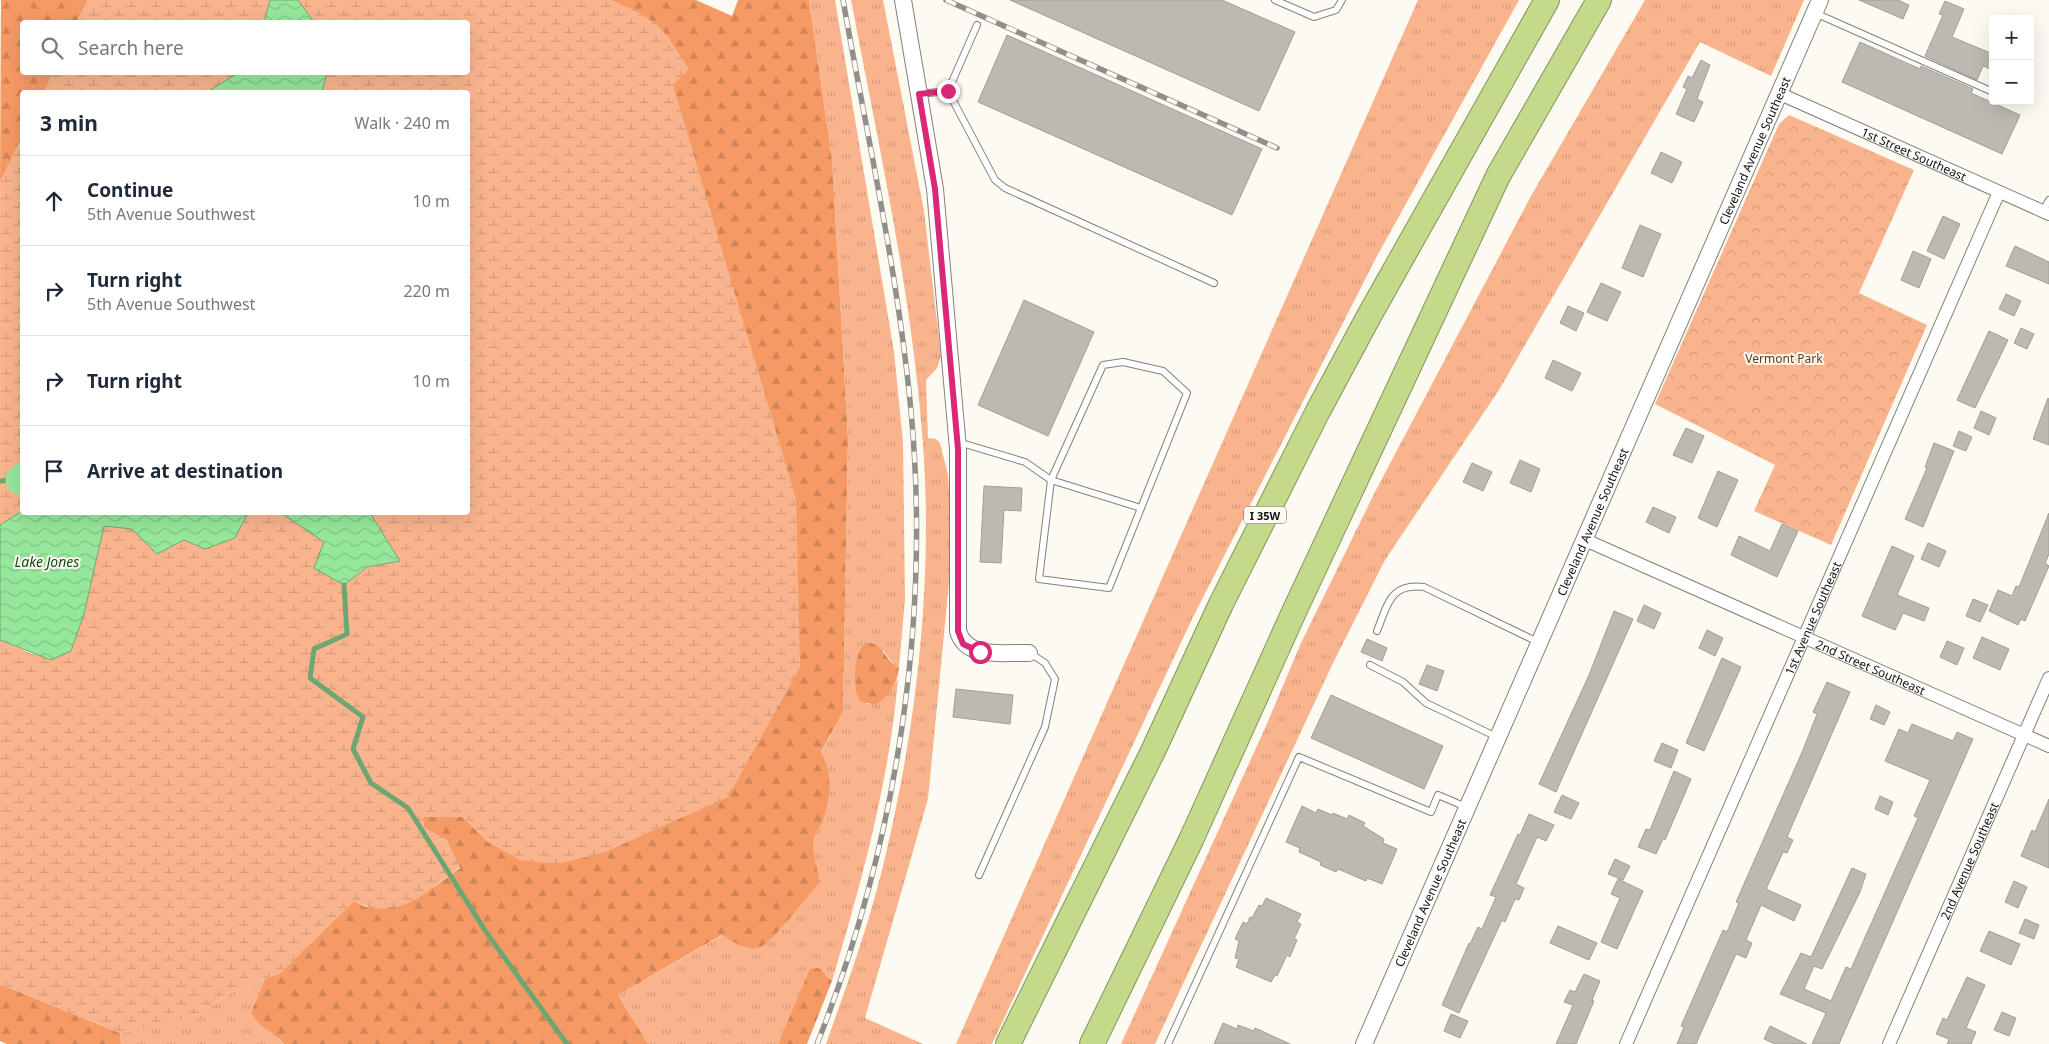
<!DOCTYPE html>
<html lang="en">
<head>
<meta charset="utf-8">
<style>
  :root { --surface:#fff; --page:#f2f2f3; --text:#1f2937; --muted:#747a83; --line:#e0e1e3 }
  body { margin:0; font-family:"Noto Sans",sans-serif; background:var(--page); color:var(--text) }
  .controls { position:absolute; right:15px; top:15px; display:grid; overflow:hidden; border-radius:5px; box-shadow:0 5px 20px #0002 }
  .controls button { width:45px; height:45px; display:grid; place-items:center; padding:0; border:0; border-bottom:1px solid var(--line); background:var(--surface); color:var(--text); font:25px sans-serif }
  .stop { position:absolute; width:15px; height:15px; margin:-11px; border:4px solid #db2777; border-radius:50%; background:#fff }
  .stop.end { background:#db2777; border-color:#fff; box-shadow:0 1px 5px #0008 }
  .list { margin:0; padding:0; list-style:none }
  h2 { display:flex; justify-content:space-between; align-items:center; height:65px; margin:0; padding:0 20px; font-size:21px }
  h2 small { font-size:16px; font-weight:400; color:var(--muted) }
  .list li { display:grid; grid-template-columns:32px 1fr auto; gap:15px; align-items:center; box-sizing:border-box; height:90px; padding:0 20px; border-top:1px solid var(--line) }
  .list b { display:block; font-size:19px; white-space:nowrap }
  .list p { margin:0; font-size:16px; white-space:nowrap; color:var(--muted) }
  .list em { font-size:16px; font-style:normal; color:var(--muted) }
  .icon { flex:none; width:28px; height:28px; fill:none; stroke:currentColor; stroke-width:2; stroke-linecap:round; stroke-linejoin:round }
  .map { position:relative; flex:none; width:2049px; height:1044px; overflow:hidden }
  .search { position:absolute; background:var(--surface); box-shadow:0 5px 20px #0002; left:20px; top:20px; width:450px; height:55px; display:flex; align-items:center; gap:12px; box-sizing:border-box; padding:0 18px; border-radius:5px; color:var(--muted); font-size:19px }
  .panel { position:absolute; background:var(--surface); box-shadow:0 5px 20px #0002; left:20px; top:90px; width:450px; height:425px; border-radius:5px }
  .map>svg:first-child { display:block }
  .grass { fill:url(#grass-tufts) }
  .forest { fill:url(#forest-firs) }
  .wetland { fill:url(#wetland-marsh) }
  .park { fill:url(#park-crowns) }
  .garden { fill:#f9b48e }
  .water { fill:url(#water-waves); stroke:#6ea671 }
  .lines { fill:none; stroke-linecap:round; stroke-linejoin:round }
  .stream { stroke:#6ea671; stroke-width:5 }
  .river { stroke:#96e79c; stroke-width:29 }
  .building { fill:#bdb8b1; stroke:#a39e97 }
  .service-casing { stroke:#83817a; stroke-width:8 }
  .minor-casing { stroke:#83817a; stroke-width:14 }
  .tertiary-casing { stroke:#83817a; stroke-width:18 }
  .motorway-casing { stroke:#84935e; stroke-width:26 }
  .service { stroke:#fff; stroke-width:6 }
  .minor { stroke:#fff; stroke-width:12 }
  .tertiary { stroke:#fff; stroke-width:16 }
  .motorway { stroke:#c2da89; stroke-width:24 }
  .rail-casing { stroke:#908f89; stroke-width:5.5 }
  .rail { stroke:#fcfaf1; stroke-width:4; stroke-dasharray:11; stroke-linecap:butt }
  .route { stroke:#db2777; stroke-width:6 }
  .labels { text-anchor:middle; dominant-baseline:central; stroke-width:4; stroke-linejoin:round; paint-order:stroke }
  .shield { fill:#fcfaf1; stroke:#575651; stroke-width:1 }
  .shield-label { font-size:11px; font-weight:bold; fill:#10100d }
  .street-label { font-size:12px; fill:#10100d; stroke:#fcfaf1 }
  .park-label { font-size:12px; fill:#6f350e; stroke:#fcfaf1 }
  .water-label { font-size:14px; font-style:italic; fill:#10491a; stroke:#fcfaf1 }
</style>
</head>
<body>
<div class="map">
<svg width="2049" height="1044" viewBox="0 0 2049 1044">
  <defs>
    <pattern id="grass-tufts" width="24" height="20" patternUnits="userSpaceOnUse" patternTransform="scale(1.25)"><rect width="24" height="20" fill="#f9b48e"/><path d="M3 7l-1-3M5 7V3M7 7l1-3M15 17l-1-3M17 17v-4M19 17l1-3" fill="none" stroke="#d49a79"/></pattern>
    <pattern id="forest-firs" width="22" height="20" patternUnits="userSpaceOnUse" patternTransform="scale(1.25)"><rect width="22" height="20" fill="#f69a65"/><path d="M5 1l3.5 6h-7zM16 11l3.5 6h-7z" fill="#d28456"/></pattern>
    <pattern id="wetland-marsh" width="20" height="14" patternUnits="userSpaceOnUse" patternTransform="scale(1.25)"><rect width="20" height="14" fill="#f9b48e"/><path d="M1 5h8M5 5V1M11 12h8M15 12V8" fill="none" stroke="#d49a79"/></pattern>
    <pattern id="park-crowns" width="20" height="18" patternUnits="userSpaceOnUse" patternTransform="scale(1.25)"><rect width="20" height="18" fill="#f9b48e"/><path d="M2 6a3 3 0 1 1 6 0M12 15a3 3 0 1 1 6 0" fill="none" stroke="#d49a79"/></pattern>
    <pattern id="water-waves" width="16" height="10" patternUnits="userSpaceOnUse" patternTransform="scale(1.25)"><rect width="16" height="10" fill="#96e79c"/><path d="M0 5q4-4 8 0t8 0" fill="none" stroke="#80c585"/></pattern>
  </defs>
  <rect width="100%" height="100%" fill="#fcfaf1"/>
  <g class="grass">
    <path d="M 809,0 L 835,0 L 894,352 L 903,442 L 905,599 L 899,667 L 894,665 L 883,650 L 867,704 C 884,705 890,691 898,679 C 889,782 862,881 832,981 L 825,974 L 794,1009 L 778,1044 L 648,1044 L 618,995 L 723,935 L 843,712 L 848,438 L 832,159 Z"/>
    <path d="M 851,0 L 883,0 L 924,211 L 941,356 L 937,368 L 926,380 L 928,438 L 936,439 L 940,443 L 948,475 L 951,523 L 950,572 L 928,799 L 865,1018 L 923,1044 L 826,1044 C 847,985 868,927 883,866 C 915,734 932,595 924,458 C 914,304 880,152 851,0 Z"/>
    <polygon points="1418,0 1519,0 1377,256 1193,617 992,1044 956,1044"/>
    <polygon points="1645,0 1804,0 1771,76 1700,42 1499,390 1385,560 1334,661 1155,1044 1121,1044 1266,726 1301,643 1374,494 1531,196"/>
    <polygon points="265,979 251,1012 284,1044 121,1044 120,1033 199,1014 232,992"/>
  </g>
  <g class="forest">
    <polygon points="1,0 88,0 77,22 22,22 22,72 53,73 44,92 22,92 22,137 0,183"/>
    <path d="M 611,0 L 696,0 L 732,16 L 738,0 L 809,0 L 832,159 L 848,438 L 843,712 L 821,752 C 833,777 831,794 823,820 C 821,826 816,831 814,837 C 810,854 819,867 819,883 C 809,894 769,947 758,948 C 745,950 733,942 722,935 L 618,995 L 648,1044 L 284,1044 C 274,1032 257,1027 251,1012 L 265,979 L 280,973 L 354,901 L 366,907 L 434,887 L 460,868 L 446,840 L 424,828 L 424,817 L 463,817 L 488,842 L 673,84 L 688,69 L 667,36 L 640,14 Z"/>
    <path d="M 868,642 C 887,647 885,662 899,667 C 898,683 889,697 875,705 L 860,701 C 852,690 853,647 868,642 Z"/>
    <polygon points="819,968 832,981 807,1044 778,1044 810,969"/>
    <polygon points="0,984 120,1033 121,1044 7,1044 0,1041"/>
  </g>
  <g class="wetland">
    <polygon points="88,0 270,0 264,22 77,22"/>
    <path d="M 298,0 L 611,0 C 630,9 654,18 667,36 C 675,47 681,59 689,69 L 673,85 L 796,499 L 800,667 L 728,797 L 603,853 L 557,864 L 520,860 L 488,842 L 463,817 L 424,817 L 424,828 L 446,840 L 460,867 C 426,892 398,923 354,901 L 280,973 L 232,992 L 199,1014 L 160,1025 L 120,1033 L 0,984 L 0,640 L 32,654 L 71,651 L 84,614 L 104,526 L 132,529 L 157,554 L 184,540 L 205,549 L 235,538 L 248,513 L 281,513 L 324,542 L 344,585 L 367,567 L 400,561 L 370,513 L 468,512 L 468,92 L 322,92 L 327,73 L 468,72 L 468,22 L 314,22 Z"/>
    <polygon points="53,73 238,73 207,92 44,92"/>
    <polygon points="22,137 22,511 0,525 0,183"/>
  </g>
  <polygon class="park" points="1789,115 1914,170 1859,293 1927,325 1831,545 1754,511 1775,465 1655,404 1779,124"/>
  <polygon class="garden" points="1739,389 1757,399 1748,416 1730,406"/>
  <g class="water">
    <polygon points="270,0 298,0 314,22 264,22"/>
    <polygon points="238,73 238,72 327,73 322,92 207,92"/>
    <polygon points="22,511 22,512 248,513 235,538 205,549 184,540 157,554 132,529 104,526 84,614 71,651 51,660 0,640 0,525"/>
    <polygon points="261,513 370,513 400,561 367,567 344,585 314,568 324,542 281,513"/>
  </g>
  <g class="lines">
    <g class="stream">
      <polyline points="0,481 20,480"/>
      <polyline points="344,585 347,634 314,649 310,678 363,717 353,749 371,783 408,808 486,932 567,1044"/>
    </g>
    <polyline class="river" points="20,480 22,478"/>
  </g>
  <g class="building">
    <polygon points="1010,0 1222,0 1295,32 1259,111"/>
    <polygon points="1859,0 1898,0 1909,5 1903,19"/>
    <polygon points="1945,1 1964,9 1952,37 1993,54 1993,70 1983,66 1977,80 1925,56 1943,15 1939,14"/>
    <polygon points="1007,35 1262,149 1232,215 978,102"/>
    <polygon points="1860,42 1920,69 1921,66 1973,89 1971,93 2020,115 2002,154 1842,82"/>
    <polygon points="1701,60 1710,65 1697,99 1703,102 1694,122 1676,114 1687,89 1683,87 1688,76 1692,78"/>
    <polygon points="1661,152 1682,162 1672,183 1651,173"/>
    <polygon points="1943,216 1960,224 1944,259 1927,251"/>
    <polygon points="1640,225 1661,234 1643,277 1622,268"/>
    <polygon points="2015,246 2049,262 2049,284 2006,266"/>
    <polygon points="1913,251 1931,259 1919,288 1901,280"/>
    <polygon points="1601,283 1621,292 1607,321 1587,312"/>
    <polygon points="2006,294 2021,301 2014,316 1999,309"/>
    <polygon points="1024,300 1094,332 1048,436 978,405"/>
    <polygon points="1568,306 1584,313 1576,331 1560,323"/>
    <polygon points="2021,328 2034,334 2027,349 2014,343"/>
    <polygon points="1989,331 2008,340 1975,408 1957,400"/>
    <polygon points="1553,360 1581,373 1572,391 1545,378"/>
    <polygon points="2048,398 2049,399 2049,445 2033,439"/>
    <polygon points="1981,411 1996,418 1989,435 1974,428"/>
    <polygon points="1686,428 1704,436 1692,463 1673,455"/>
    <polygon points="1959,431 1972,437 1966,451 1953,446"/>
    <polygon points="1934,443 1954,451 1923,527 1905,519 1927,468 1925,467"/>
    <polygon points="1520,460 1540,469 1531,492 1510,483"/>
    <polygon points="1472,463 1492,472 1483,491 1463,482"/>
    <polygon points="1718,471 1738,480 1717,527 1698,518"/>
    <polygon points="984,486 1022,488 1021,511 1004,510 1001,563 980,562"/>
    <polygon points="1653,507 1676,517 1669,533 1646,522"/>
    <polygon points="2049,513 2049,554 2045,563 2049,566 2025,621 2021,619 2018,625 1989,611 1998,590 2012,596 2016,586 2019,587"/>
    <polygon points="1782,524 1798,531 1777,577 1731,555 1739,536 1770,551"/>
    <polygon points="1928,543 1946,551 1939,567 1921,559"/>
    <polygon points="1892,546 1914,556 1897,595 1929,608 1924,621 1903,613 1895,630 1862,616"/>
    <polygon points="1973,599 1988,605 1980,622 1966,616"/>
    <polygon points="1644,605 1661,613 1654,629 1637,621"/>
    <polygon points="1614,611 1633,619 1556,792 1539,784 1589,675"/>
    <polygon points="1707,630 1723,638 1715,656 1699,648"/>
    <polygon points="1982,637 2009,649 2000,670 1973,658"/>
    <polygon points="1367,639 1387,648 1382,661 1361,652"/>
    <polygon points="1947,641 1964,648 1957,665 1940,657"/>
    <polygon points="1722,658 1741,667 1704,751 1686,743"/>
    <polygon points="1427,665 1444,671 1437,691 1419,684"/>
    <polygon points="1827,682 1850,692 1787,837 1793,840 1787,853 1783,852 1766,889 1801,905 1794,921 1761,905 1746,940 1752,943 1746,958 1736,954 1696,1044 1677,1044 1684,1027 1681,1026 1723,930 1727,932 1739,903 1736,902 1803,750 1817,714 1813,712"/>
    <polygon points="956,689 1013,695 1010,724 953,717"/>
    <polygon points="1331,695 1443,746 1424,789 1311,738"/>
    <polygon points="1876,705 1890,712 1884,725 1870,719"/>
    <polygon points="1912,724 1953,741 1957,732 1973,739 1839,1044 1812,1044 1826,1013 1780,994 1801,953 1811,957 1852,868 1866,874 1860,892 1822,969 1814,966 1804,989 1831,1001 1846,967 1851,969 1918,818 1914,816 1930,780 1885,761 1899,729 1908,733"/>
    <polygon points="1662,743 1678,750 1671,768 1654,761"/>
    <polygon points="1674,771 1691,779 1665,840 1663,839 1656,854 1638,847 1646,829 1650,830"/>
    <polygon points="1562,795 1579,803 1571,819 1554,812"/>
    <polygon points="1880,796 1893,802 1888,815 1875,809"/>
    <polygon points="2049,799 2049,868 2021,856 2032,830 2035,832"/>
    <polygon points="1302,806 1316,813 1318,809 1332,815 1333,813 1347,819 1349,815 1365,823 1363,826 1384,839 1383,843 1397,849 1382,884 1367,878 1366,881 1338,869 1336,872 1320,865 1321,862 1299,852 1300,848 1286,842"/>
    <polygon points="1529,814 1554,825 1546,841 1537,837 1516,884 1524,888 1519,900 1515,899 1505,922 1502,920 1459,1013 1442,1005 1469,943 1470,944 1478,927 1482,929 1496,897 1490,895 1518,834 1520,835"/>
    <polygon points="1615,859 1630,866 1623,880 1608,874"/>
    <polygon points="1618,879 1643,891 1617,949 1601,942 1620,898 1611,894"/>
    <polygon points="2014,881 2027,887 2018,908 2005,902"/>
    <polygon points="1266,898 1301,914 1297,922 1301,924 1294,939 1297,940 1290,957 1287,955 1277,976 1275,975 1271,982 1236,967 1239,959 1235,958 1239,941 1235,939 1243,922 1247,924 1250,917 1252,918 1259,905 1262,906"/>
    <polygon points="2025,919 2039,925 2034,939 2019,933"/>
    <polygon points="1558,926 1597,943 1589,960 1550,943"/>
    <polygon points="1989,931 2020,944 2011,965 1980,951"/>
    <polygon points="1584,974 1600,981 1592,1000 1594,1001 1576,1044 1556,1044 1573,1005 1564,1002 1570,990 1575,992"/>
    <polygon points="1967,977 1985,985 1966,1028 1976,1032 1971,1044 1947,1044 1949,1039 1936,1034 1943,1018 1947,1020"/>
    <polygon points="2002,1012 2016,1018 2009,1036 1994,1030"/>
    <polygon points="1451,1014 1468,1021 1460,1038 1444,1031"/>
    <polygon points="1223,1023 1237,1029 1238,1025 1254,1031 1255,1028 1290,1044 1214,1044"/>
    <polygon points="1770,1026 1807,1044 1775,1044 1764,1039"/>
  </g>
  <g class="lines">
    <g class="service-casing">
      <g id="service">
        <polyline points="1275,0 1314,17 1336,10 1342,0"/>
        <polyline points="1815,13 1993,92"/>
        <polyline points="948,91 995,180 1005,188 1214,283"/>
        <polyline points="919,94 948,91 977,25"/>
        <polyline points="2043,211 2049,200"/>
        <polyline points="958,442 1025,462 1051,480 1039,579 1109,588 1187,393 1163,371 1123,362 1103,365 1051,480 1141,508"/>
        <path d="M 1377,631 C 1388,604 1390,583 1424,587 L 1538,642"/>
        <polyline points="1370,665 1403,682 1426,703 1497,737"/>
        <polyline points="979,875 1045,727 1055,679 1045,663 1030,653"/>
        <polyline points="1168,1044 1299,757 1431,812 1438,795 1466,807"/>
      </g>
    </g>
    <g class="minor-casing">
      <g id="minor">
        <path id="s1" d="M 1778,93 L 2049,214"/>
        <path id="s2" d="M 1583,539 L 2049,746"/>
        <path id="s3" d="M 1626,1044 L 1999,192"/>
        <path id="s4" d="M 1889,1044 L 2049,678"/>
      </g>
    </g>
    <g class="tertiary-casing">
      <g id="tertiary">
        <path d="M 903,0 L 935,189 L 958,449 L 958,631 C 966,660 1005,652 1029,653"/>
        <path id="s5" d="M 1364,1044 L 1820,0"/>
      </g>
    </g>
    <g class="motorway-casing">
      <g id="motorway">
        <polyline points="1008,1044 1154,749 1221,604 1318,411 1369,316 1547,0"/>
        <polyline points="1092,1044 1191,840 1293,614 1498,176 1599,0"/>
      </g>
    </g>
    <use href="#service" class="service"/>
    <use href="#minor" class="minor"/>
    <use href="#tertiary" class="tertiary"/>
    <use href="#motorway" class="motorway"/>
    <g class="rail-casing">
      <g id="rail">
        <polyline points="946,0 1277,148"/>
        <path d="M 817,1044 C 896,846 931,623 911,411 C 898,273 867,136 843,0"/>
      </g>
    </g>
    <use href="#rail" class="rail"/>
  </g>
  <g class="lines">
    <polyline class="route" points="948,91 919,94 935,189 958,449 958,631 963,644 980,652"/>
  </g>
  <g class="labels">
    <rect class="shield" x="1244" y="506.5" width="42" height="17" rx="4"/>
    <g class="shield-label">
      <text x="1265" y="515">I 35W</text>
    </g>
    <g class="street-label">
      <text stroke="none"><textPath href="#s5" startOffset="975">Cleveland Avenue Southeast</textPath></text>
      <text stroke="none"><textPath href="#s1" startOffset="149">1st Street Southeast</textPath></text>
      <text stroke="none"><textPath href="#s5" startOffset="570">Cleveland Avenue Southeast</textPath></text>
      <text stroke="none"><textPath href="#s3" startOffset="465">1st Avenue Southeast</textPath></text>
      <text stroke="none"><textPath href="#s2" startOffset="315">2nd Street Southeast</textPath></text>
      <text stroke="none"><textPath href="#s4" startOffset="200">2nd Avenue Southeast</textPath></text>
      <text stroke="none"><textPath href="#s5" startOffset="165">Cleveland Avenue Southeast</textPath></text>
    </g>
    <g class="park-label">
      <text x="1784" y="358">Vermont Park</text>
    </g>
    <g class="water-label">
      <text x="47" y="561">Lake Jones</text>
    </g>
  </g>
</svg>
<div class="controls">
<button>+</button>
<button>−</button>
</div>
<div class="stop" style="left:980px;top:652px"></div>
<div class="stop end" style="left:948px;top:91px"></div>
<div class="search"><svg class="icon" aria-label="search" viewBox="0 0 24 24"><circle cx="10" cy="10" r="6"/><path d="M15 15l6 6"/></svg>Search here</div>
<section class="panel">
<h2>3 min<small>Walk · 240 m</small></h2>
<ul class="list">
<li><svg class="icon" aria-label="ahead" viewBox="0 0 24 24"><path d="M12 20V5M6 11l6-6 6 6"/></svg><div><b>Continue</b><p>5th Avenue Southwest</p></div><em>10 m</em></li>
<li><svg class="icon" aria-label="right" viewBox="0 0 24 24"><path d="M7 20v-9h11M14 6l5 5-5 5"/></svg><div><b>Turn right</b><p>5th Avenue Southwest</p></div><em>220 m</em></li>
<li><svg class="icon" aria-label="right" viewBox="0 0 24 24"><path d="M7 20v-9h11M14 6l5 5-5 5"/></svg><div><b>Turn right</b></div><em>10 m</em></li>
<li><svg class="icon" aria-label="arrive" viewBox="0 0 24 24"><path d="M6 21V4h12l-3 4 3 4H6"/></svg><div><b>Arrive at destination</b></div></li>
</ul>
</section>
</div>
</body>
</html>
